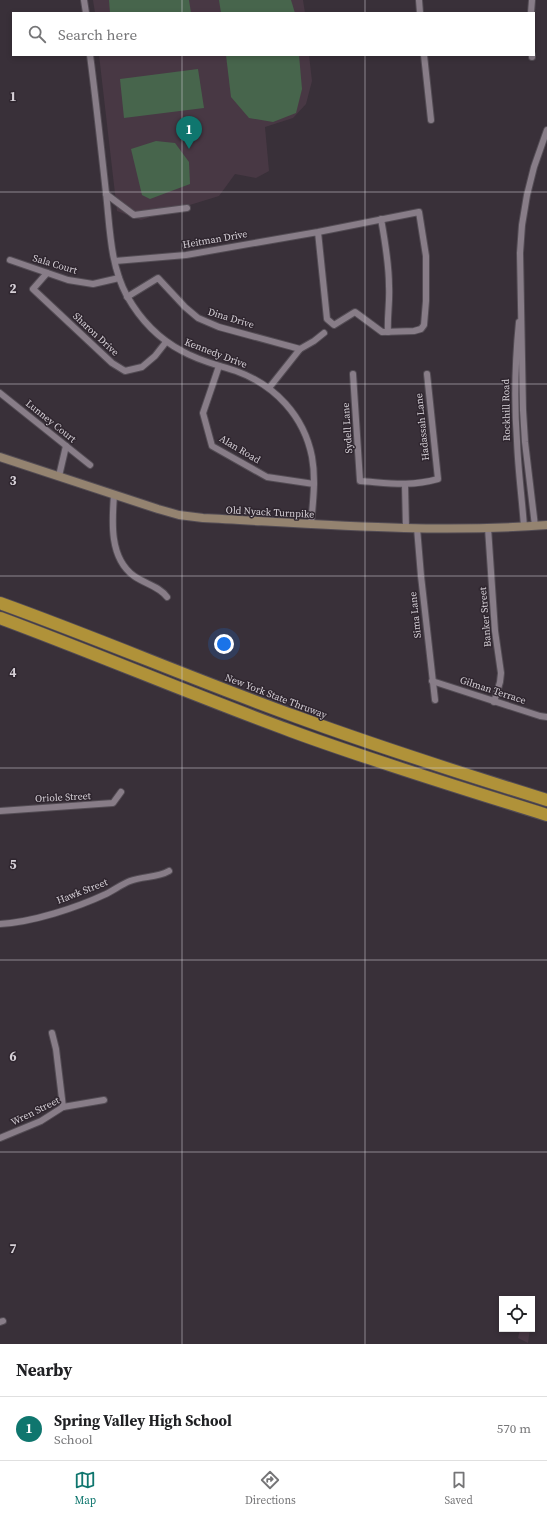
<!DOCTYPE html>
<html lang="en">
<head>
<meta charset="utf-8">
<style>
  :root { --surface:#fff; --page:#f2f2f2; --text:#202124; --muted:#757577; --line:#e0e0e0; --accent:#0f766e }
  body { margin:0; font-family:"Source Serif 4",serif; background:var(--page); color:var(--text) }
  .controls { position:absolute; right:12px; bottom:12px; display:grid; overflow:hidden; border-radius:0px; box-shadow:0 2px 6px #0003 }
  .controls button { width:36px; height:36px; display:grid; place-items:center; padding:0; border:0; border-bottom:1px solid var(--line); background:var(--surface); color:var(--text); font:20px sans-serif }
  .you { position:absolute; left:224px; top:644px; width:14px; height:14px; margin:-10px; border:3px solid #fff; border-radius:50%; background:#1a73e8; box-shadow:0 0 0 6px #1a73e833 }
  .badge { display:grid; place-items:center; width:26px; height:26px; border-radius:50%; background:var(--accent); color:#fff; font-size:13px; font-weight:700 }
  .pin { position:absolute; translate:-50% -33px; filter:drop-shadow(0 1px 2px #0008) }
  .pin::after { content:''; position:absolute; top:21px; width:14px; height:12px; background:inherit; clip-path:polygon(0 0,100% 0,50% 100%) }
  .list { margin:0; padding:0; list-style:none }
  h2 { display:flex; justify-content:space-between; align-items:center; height:52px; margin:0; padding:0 16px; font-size:17px }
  h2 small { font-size:13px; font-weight:400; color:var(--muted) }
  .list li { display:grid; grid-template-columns:26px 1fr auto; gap:12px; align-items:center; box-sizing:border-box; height:64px; padding:0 16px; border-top:1px solid var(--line) }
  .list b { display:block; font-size:15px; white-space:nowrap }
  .list p { margin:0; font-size:13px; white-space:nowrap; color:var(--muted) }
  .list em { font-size:13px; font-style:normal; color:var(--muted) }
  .icon { flex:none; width:22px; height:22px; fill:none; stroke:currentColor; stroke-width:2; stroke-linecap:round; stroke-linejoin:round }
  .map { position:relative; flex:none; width:547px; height:1344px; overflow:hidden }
  .search { position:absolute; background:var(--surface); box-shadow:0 2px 6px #0003; left:12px; right:12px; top:12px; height:44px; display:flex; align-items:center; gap:10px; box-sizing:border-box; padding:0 14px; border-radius:0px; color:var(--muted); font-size:15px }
  .sheet { height:116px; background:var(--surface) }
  nav { display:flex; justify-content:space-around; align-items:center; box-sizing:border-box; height:56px; border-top:1px solid var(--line); background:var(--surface); font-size:11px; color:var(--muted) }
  nav a { display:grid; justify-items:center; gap:2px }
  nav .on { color:var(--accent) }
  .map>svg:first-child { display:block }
  .education { fill:#483844 }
  .green { fill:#47654c }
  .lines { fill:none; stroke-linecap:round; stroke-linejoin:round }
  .street-casing { stroke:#534c54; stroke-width:8 }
  .secondary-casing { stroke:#534c54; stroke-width:10 }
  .highway-casing { stroke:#534c54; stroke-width:14 }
  .street { stroke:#887d88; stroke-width:6 }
  .secondary { stroke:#948370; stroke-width:8 }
  .highway { stroke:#b09239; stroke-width:12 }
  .grid { fill:none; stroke:#d6d0d7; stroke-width:1; stroke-opacity:0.55 }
  .labels { text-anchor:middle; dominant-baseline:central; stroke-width:3; stroke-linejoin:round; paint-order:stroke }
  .street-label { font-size:10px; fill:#d6d0d7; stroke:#2f262f }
  .grid-label { font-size:13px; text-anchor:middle; font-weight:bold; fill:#d6d0d7; stroke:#2f262f; stroke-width:3; stroke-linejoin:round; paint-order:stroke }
</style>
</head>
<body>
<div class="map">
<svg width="547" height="1344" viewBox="0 0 547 1344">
  <rect width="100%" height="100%" fill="#393039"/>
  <g class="education">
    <polygon points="93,0 303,0 305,13 95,13"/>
    <polygon points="99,55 309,55 312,81 306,104 293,118 265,127 269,171 256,178 235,174 219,196 141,220 117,211"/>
    <polygon points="520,1329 530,1329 528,1343 518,1338"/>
  </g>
  <g class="green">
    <polygon points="109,0 189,0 191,13 110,13"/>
    <polygon points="219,0 291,0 295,13 221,13"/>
    <polygon points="226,55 299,55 302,89 296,113 273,122 249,118 231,97"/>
    <polygon points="198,69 204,108 124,118 120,79"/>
    <polygon points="156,141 175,143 189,162 190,184 150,199 142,195 131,149"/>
  </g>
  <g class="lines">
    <g class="street-casing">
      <g id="street">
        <polyline points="84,0 86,13"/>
        <polyline points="419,0 420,13"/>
        <polyline points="531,13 532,0"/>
        <path d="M 90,55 C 96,101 101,147 106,193 C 110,228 110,265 127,296 C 140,319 159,339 182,351 C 199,361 218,365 236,371 C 275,385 304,416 312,457 C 316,479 313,502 311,524"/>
        <polyline points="424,55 431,120"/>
        <polyline points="532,55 532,57"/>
        <polyline points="106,194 134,215 187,208"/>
        <path d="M 381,219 C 385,241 389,263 389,286 C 390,302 387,317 388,332"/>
        <polyline points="10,260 68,280 93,284 119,278"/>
        <polyline points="115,261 186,255 318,232 419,212 426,256 426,301 424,325 421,329 414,331 382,332 355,312 334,325 327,319 318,232"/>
        <polyline points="47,273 33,289 112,363 125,371 142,367 155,356 166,342"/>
        <polyline points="127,297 158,278 185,307 198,318 219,327 300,349 269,388"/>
        <path d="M 519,322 C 515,362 514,401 517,441 C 518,470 522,498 524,527"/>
        <polyline points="300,349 314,341 324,333"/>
        <polyline points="219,366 203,413 212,446 267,477 314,484"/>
        <path d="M 353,374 L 360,481 C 389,483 409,487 438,479 L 427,374"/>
        <polyline points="0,393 90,465"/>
        <polyline points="59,476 66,446"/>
        <polyline points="405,485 406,528"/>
        <path d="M 114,495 C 112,521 109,558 134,576 C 145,584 159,586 167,597"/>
        <polyline points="535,526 525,442 523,410 520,253 522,225 527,195 534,167 547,130"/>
        <polyline points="417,528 421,576 435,700"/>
        <polyline points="488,528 495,631 501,673 500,682 494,702"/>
        <polyline points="432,681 540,716 547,717"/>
        <polyline points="0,811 113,803 121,792"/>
        <path d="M 0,924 C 33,922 76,908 106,894 C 114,890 122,884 130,881 C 143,876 157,878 169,871"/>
        <polyline points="52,1033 56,1049 63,1107"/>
        <polyline points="0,1138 41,1121 63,1107 104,1100"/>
        <polyline points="0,1322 3,1321"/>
      </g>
    </g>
    <g class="secondary-casing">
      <path id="secondary" d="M 0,457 L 158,509 L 179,515 L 203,518 C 317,524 432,534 547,525"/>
    </g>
    <g class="highway-casing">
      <g id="highway">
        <path d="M 0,603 C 100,639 197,681 297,717 C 379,747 463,774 547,800"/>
        <path d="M 0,618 C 97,654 193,695 291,731 C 375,762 461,788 547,815"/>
      </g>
    </g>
    <use href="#street" class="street"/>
    <use href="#secondary" class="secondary"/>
    <use href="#highway" class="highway"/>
  </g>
  <path class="grid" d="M 182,0 L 182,13M 365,0 L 365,13M 182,55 L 182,1344M 365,55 L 365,1344M 0,192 L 547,192M 0,384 L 547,384M 0,576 L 547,576M 0,768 L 547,768M 0,960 L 547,960M 0,1152 L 547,1152"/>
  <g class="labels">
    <g class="street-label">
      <text transform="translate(215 239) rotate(-10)">Heitman Drive</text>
      <text transform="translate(55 264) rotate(17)">Sala Court</text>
      <text transform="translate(231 318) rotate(17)">Dina Drive</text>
      <text transform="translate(96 334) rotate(43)">Sharon Drive</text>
      <text transform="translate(216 353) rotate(21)">Kennedy Drive</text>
      <text transform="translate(506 410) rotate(-91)">Rockhill Road</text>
      <text transform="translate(51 421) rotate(39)">Lunney Court</text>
      <text transform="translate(422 427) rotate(-96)">Hadassah Lane</text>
      <text transform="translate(347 428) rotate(-94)">Sydell Lane</text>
      <text transform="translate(240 449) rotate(31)">Alan Road</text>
      <text transform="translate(270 512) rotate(3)">Old Nyack Turnpike</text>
      <text transform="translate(415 615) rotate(-96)">Sima Lane</text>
      <text transform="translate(485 617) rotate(-95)">Banker Street</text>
      <text transform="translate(493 690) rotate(18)">Gilman Terrace</text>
      <text transform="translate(276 696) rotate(21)">New York State Thruway</text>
      <text transform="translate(63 797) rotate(-3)">Oriole Street</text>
      <text transform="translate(82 891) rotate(-21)">Hawk Street</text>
      <text transform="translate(35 1111) rotate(-26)">Wren Street</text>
    </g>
  </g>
  <g class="grid-label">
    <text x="13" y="101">1</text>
    <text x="13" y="293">2</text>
    <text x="13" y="485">3</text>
    <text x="13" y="677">4</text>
    <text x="13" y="869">5</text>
    <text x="13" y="1061">6</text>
    <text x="13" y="1253">7</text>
  </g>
</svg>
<div class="controls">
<button><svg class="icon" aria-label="locate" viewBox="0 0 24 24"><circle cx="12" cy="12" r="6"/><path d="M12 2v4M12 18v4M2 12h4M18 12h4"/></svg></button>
</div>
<div class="you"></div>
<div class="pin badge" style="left:189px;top:149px">1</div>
<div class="search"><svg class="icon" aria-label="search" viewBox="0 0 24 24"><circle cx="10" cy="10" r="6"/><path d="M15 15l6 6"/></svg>Search here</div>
</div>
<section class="sheet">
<h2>Nearby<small></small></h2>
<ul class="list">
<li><span class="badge">1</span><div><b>Spring Valley High School</b><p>School</p></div><em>570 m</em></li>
</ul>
</section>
<nav>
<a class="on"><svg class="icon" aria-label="map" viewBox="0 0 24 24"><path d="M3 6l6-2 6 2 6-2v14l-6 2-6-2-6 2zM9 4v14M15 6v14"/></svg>Map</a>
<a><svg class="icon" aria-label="directions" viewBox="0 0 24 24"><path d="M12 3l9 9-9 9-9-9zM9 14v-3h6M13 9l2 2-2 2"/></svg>Directions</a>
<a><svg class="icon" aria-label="saved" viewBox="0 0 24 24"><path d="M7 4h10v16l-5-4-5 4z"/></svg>Saved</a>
</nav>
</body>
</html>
